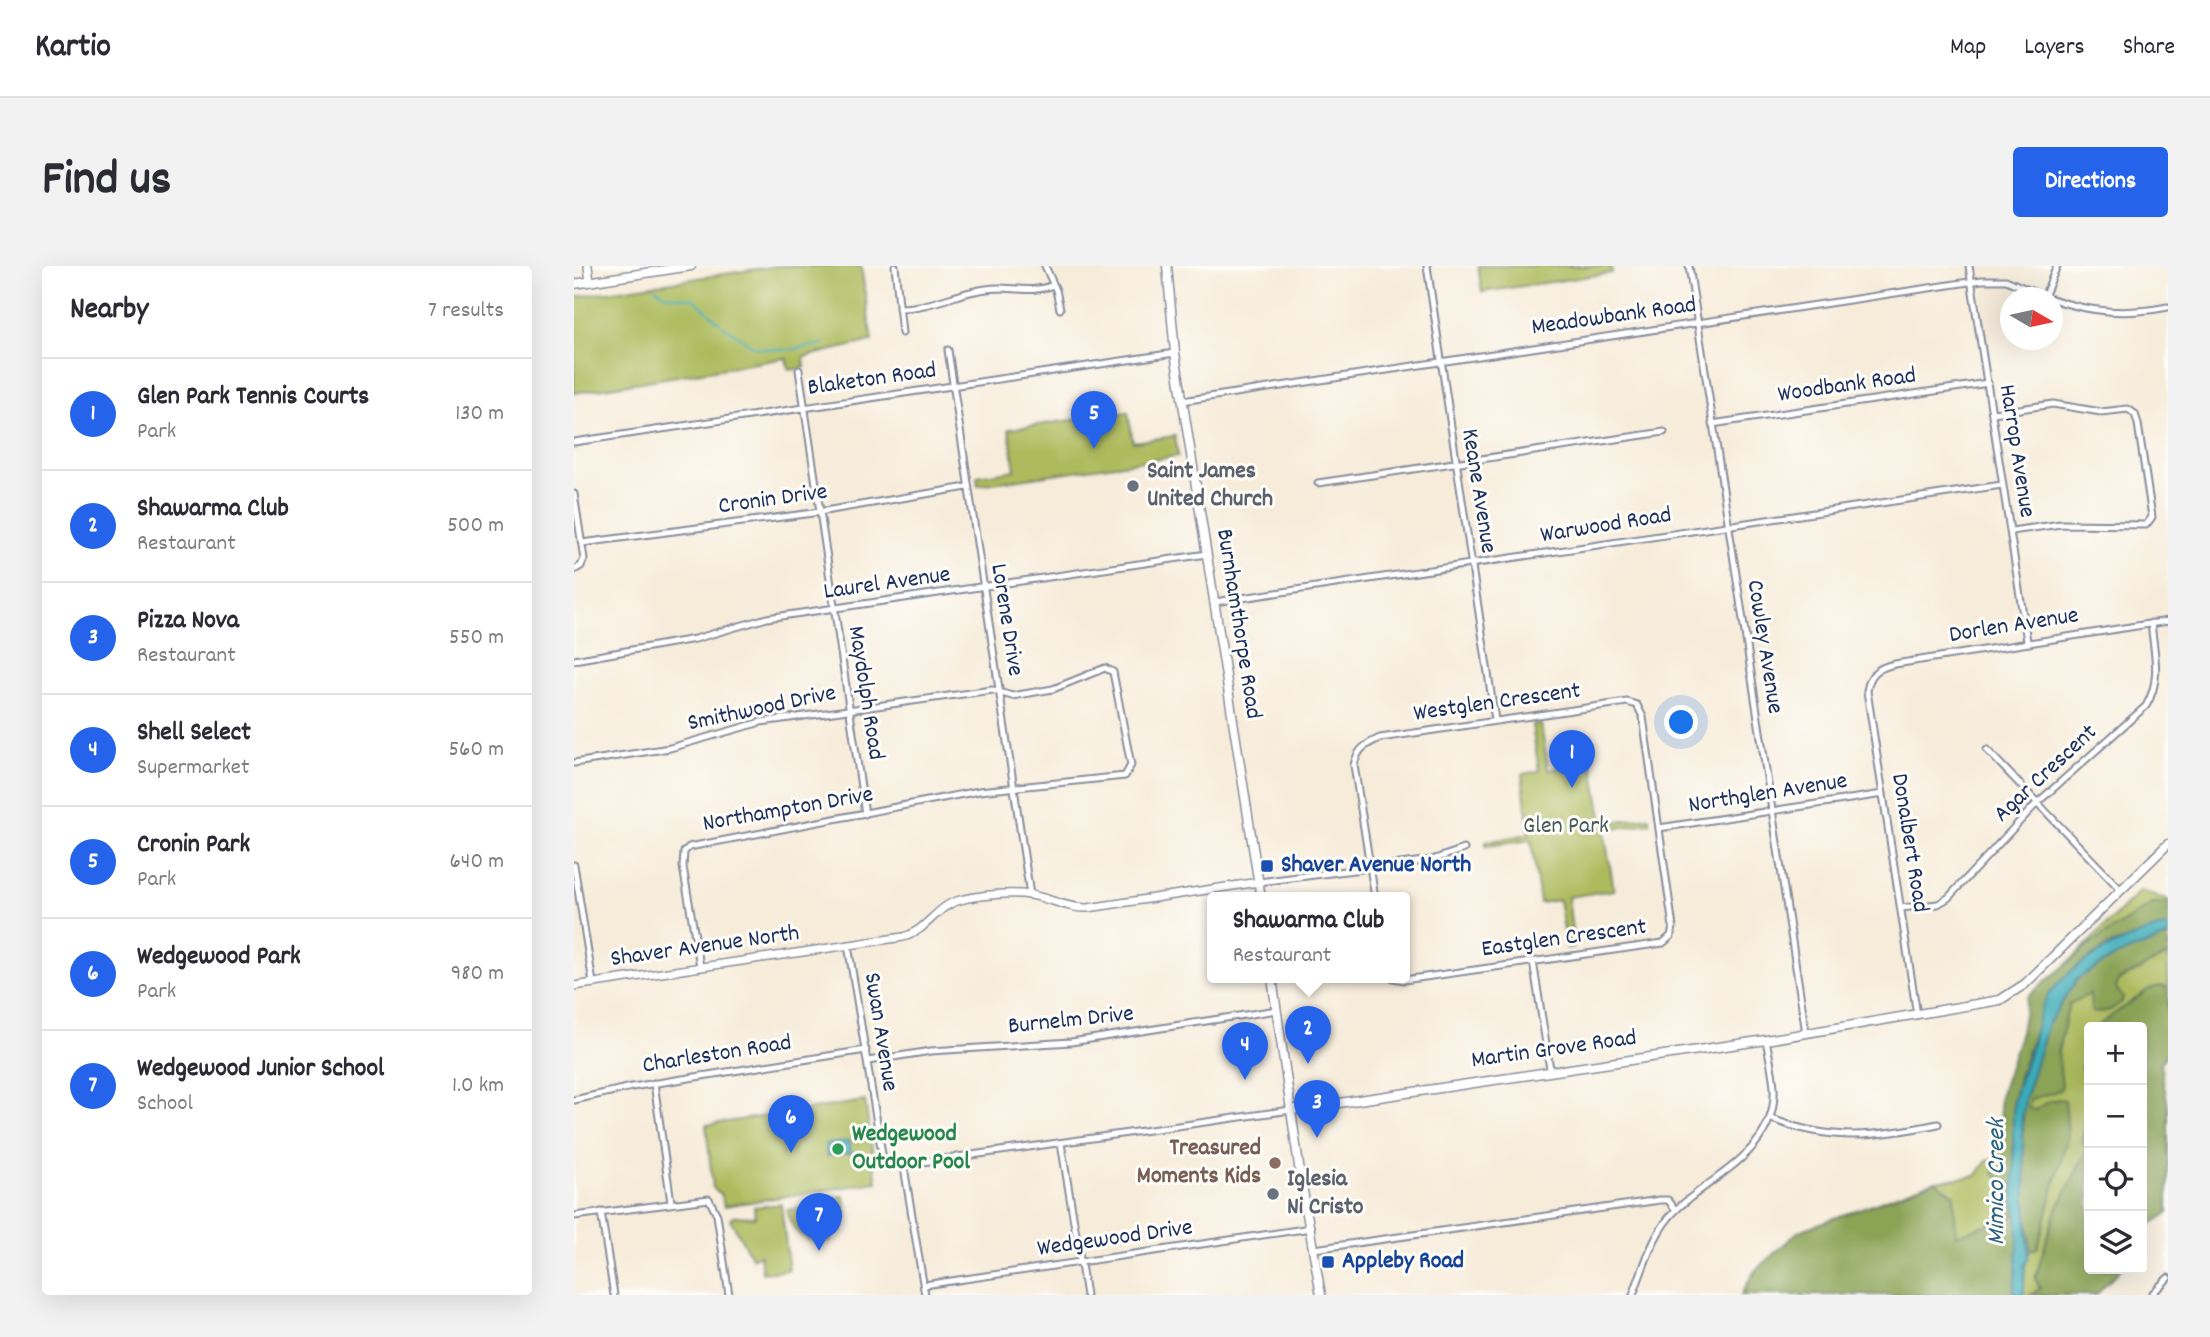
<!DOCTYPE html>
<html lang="en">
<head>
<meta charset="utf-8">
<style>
  :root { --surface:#fff; --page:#f2f2f3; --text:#2b2b33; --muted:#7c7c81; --line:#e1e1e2; --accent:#2563eb }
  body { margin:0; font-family:Dekko,sans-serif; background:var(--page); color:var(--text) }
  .controls { position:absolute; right:21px; bottom:21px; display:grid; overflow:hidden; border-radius:7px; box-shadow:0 7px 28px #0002 }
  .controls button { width:63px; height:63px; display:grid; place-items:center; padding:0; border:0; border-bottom:2px solid var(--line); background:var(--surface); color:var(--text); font:35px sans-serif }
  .compass { position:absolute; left:1426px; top:21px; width:63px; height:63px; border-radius:50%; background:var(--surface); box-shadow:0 7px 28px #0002; rotate:99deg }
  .you { position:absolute; left:1108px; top:457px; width:24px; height:24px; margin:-18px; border:5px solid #fff; border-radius:50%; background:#1a73e8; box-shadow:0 0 0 10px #1a73e833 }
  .badge { display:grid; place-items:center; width:46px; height:46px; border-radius:50%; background:var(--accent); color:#fff; font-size:23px; font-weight:700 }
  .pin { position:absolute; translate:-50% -58px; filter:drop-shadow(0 2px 4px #0008) }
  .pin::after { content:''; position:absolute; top:37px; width:24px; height:21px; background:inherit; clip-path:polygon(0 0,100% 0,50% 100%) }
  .popup { position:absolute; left:633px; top:626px; width:203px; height:91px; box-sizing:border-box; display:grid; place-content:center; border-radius:7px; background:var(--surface); filter:drop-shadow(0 2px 5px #0005); font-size:23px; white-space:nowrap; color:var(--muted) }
  .popup b { font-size:26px; color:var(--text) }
  .popup::after { content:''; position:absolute; left:50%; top:100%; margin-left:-14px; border:14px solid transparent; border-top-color:var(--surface) }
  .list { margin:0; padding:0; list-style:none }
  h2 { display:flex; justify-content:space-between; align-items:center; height:91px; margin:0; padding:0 28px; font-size:30px }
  h2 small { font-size:23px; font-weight:400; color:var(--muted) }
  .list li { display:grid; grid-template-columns:46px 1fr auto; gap:21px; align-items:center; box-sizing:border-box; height:112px; padding:0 28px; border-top:2px solid var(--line) }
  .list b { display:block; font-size:26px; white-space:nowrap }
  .list p { margin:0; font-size:23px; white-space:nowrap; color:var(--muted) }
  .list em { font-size:23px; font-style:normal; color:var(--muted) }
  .icon { flex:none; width:38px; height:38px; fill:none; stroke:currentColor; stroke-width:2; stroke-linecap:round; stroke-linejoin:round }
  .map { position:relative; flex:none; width:1594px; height:1029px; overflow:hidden; border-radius:7px }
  header { display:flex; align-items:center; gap:42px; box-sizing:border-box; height:98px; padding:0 35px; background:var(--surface); border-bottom:2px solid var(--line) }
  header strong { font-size:33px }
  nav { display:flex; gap:38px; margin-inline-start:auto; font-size:24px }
  .intro { display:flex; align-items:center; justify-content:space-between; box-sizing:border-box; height:168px; padding:0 42px }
  h1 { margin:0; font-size:49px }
  .button { padding:18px 32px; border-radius:7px; background:var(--accent); color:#fff; font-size:24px; font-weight:700 }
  main { display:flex; gap:42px; padding:0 42px }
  aside { flex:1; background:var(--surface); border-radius:7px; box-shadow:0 7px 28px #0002 }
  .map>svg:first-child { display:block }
  .green { fill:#adbb5d; stroke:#64755e; stroke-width:2 }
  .forest { fill:#8aa354; stroke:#526959; stroke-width:2 }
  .water { fill:#3bacb7; stroke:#2b6e8a; stroke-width:2 }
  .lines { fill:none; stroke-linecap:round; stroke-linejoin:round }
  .stream { stroke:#3bacb7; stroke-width:2 }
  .minor-casing { stroke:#898e9c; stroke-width:9 }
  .tertiary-casing { stroke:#898e9c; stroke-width:10 }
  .secondary-casing { stroke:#898e9c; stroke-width:11 }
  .minor { stroke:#fff; stroke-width:5 }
  .tertiary { stroke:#fff; stroke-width:7 }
  .secondary { stroke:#fff; stroke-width:8 }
  .worship-dot { fill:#6b7280; stroke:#fdfcf7; stroke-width:2.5 }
  .transit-dot { fill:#1a4fb4; stroke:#fdfcf7; stroke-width:2.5 }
  .leisure-dot { fill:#2e9e5b; stroke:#fdfcf7; stroke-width:2.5 }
  .education-dot { fill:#8d6e63; stroke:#fdfcf7; stroke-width:2.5 }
  .labels { text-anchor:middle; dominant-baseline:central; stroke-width:6; stroke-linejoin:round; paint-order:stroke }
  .street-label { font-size:24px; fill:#1b2f5e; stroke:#fdfcf7 }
  .worship-label { font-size:24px; font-weight:bold; fill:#5b616d; stroke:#fdfcf7; text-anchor:start }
  .park-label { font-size:24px; fill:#47595e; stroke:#fdfcf7 }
  .transit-label { font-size:24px; font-weight:bold; fill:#164399; stroke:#fdfcf7; text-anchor:start }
  .leisure-label { font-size:24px; font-weight:bold; fill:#27864d; stroke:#fdfcf7; text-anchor:start }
  .education-label { font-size:24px; font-weight:bold; fill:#785e54; stroke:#fdfcf7; text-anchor:end }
  .water-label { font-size:26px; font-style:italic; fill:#286182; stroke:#fdfcf7 }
</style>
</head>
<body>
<header>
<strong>Kartio</strong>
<nav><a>Map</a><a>Layers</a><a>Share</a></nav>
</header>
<div class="intro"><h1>Find us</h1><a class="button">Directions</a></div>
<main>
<aside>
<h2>Nearby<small>7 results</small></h2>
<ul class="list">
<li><span class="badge">1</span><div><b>Glen Park Tennis Courts</b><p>Park</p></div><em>130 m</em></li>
<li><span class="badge">2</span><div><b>Shawarma Club</b><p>Restaurant</p></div><em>500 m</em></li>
<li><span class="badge">3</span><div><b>Pizza Nova</b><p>Restaurant</p></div><em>550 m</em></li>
<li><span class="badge">4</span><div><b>Shell Select</b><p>Supermarket</p></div><em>560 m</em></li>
<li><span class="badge">5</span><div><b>Cronin Park</b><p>Park</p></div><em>640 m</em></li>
<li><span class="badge">6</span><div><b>Wedgewood Park</b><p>Park</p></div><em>980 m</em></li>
<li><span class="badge">7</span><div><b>Wedgewood Junior School</b><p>School</p></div><em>1.0 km</em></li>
</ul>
</aside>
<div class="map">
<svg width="1594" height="1029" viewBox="0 0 1594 1029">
  <rect width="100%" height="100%" fill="#fdfcf7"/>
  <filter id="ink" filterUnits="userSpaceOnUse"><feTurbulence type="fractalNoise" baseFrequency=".0143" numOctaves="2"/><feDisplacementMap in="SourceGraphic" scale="14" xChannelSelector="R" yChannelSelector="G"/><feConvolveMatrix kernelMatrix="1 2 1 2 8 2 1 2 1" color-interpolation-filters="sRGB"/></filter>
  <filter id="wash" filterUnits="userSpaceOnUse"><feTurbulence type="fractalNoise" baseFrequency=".00686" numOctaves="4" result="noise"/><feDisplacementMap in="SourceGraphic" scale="28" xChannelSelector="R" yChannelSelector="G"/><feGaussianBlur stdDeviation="1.57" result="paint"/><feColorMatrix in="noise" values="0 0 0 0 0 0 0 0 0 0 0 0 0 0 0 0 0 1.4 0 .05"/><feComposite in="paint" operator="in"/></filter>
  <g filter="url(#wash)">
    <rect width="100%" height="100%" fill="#f7ecda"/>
    <g class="green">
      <polygon points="202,0 287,0 298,75 230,91 231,102 215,104 212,92 0,127 0,31"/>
      <polygon points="904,0 1037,0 1038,7 908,26"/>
      <polygon points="554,146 559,176 601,170 604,190 404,219 403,210 441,204 435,163"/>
      <polygon points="967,458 974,504 1018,496 1029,557 1075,551 1076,557 1030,564 1040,624 994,631 1000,681 993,682 985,634 966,637 957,574 912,580 912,576 955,568 948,508 965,505 958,459"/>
      <polygon points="1566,625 1594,634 1594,783 1568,761 1515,761 1515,1002 1493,1029 1167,1029 1181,1005 1225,965 1361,915 1402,910 1414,893 1426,893 1442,806 1473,718"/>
      <polygon points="291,835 303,916 150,940 147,928 139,922 132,859"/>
      <polygon points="270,930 273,952 261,954 257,932"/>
      <polygon points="207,938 215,1004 188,1007 186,988 178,992 156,953 159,950 181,951 180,941"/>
      <path d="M 251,938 L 257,975 C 234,980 217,967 213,944 Z"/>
    </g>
    <g class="forest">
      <path d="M 1594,637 L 1594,660 L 1533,680 L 1498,704 L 1472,734 L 1445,810 L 1440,833 L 1439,889 L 1443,910 L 1439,921 L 1443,946 L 1436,948 L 1428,945 L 1428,915 L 1420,907 L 1418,897 C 1426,881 1419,863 1427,850 L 1425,833 L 1447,766 L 1453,731 L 1518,677 L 1578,638 Z"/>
      <path d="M 1594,671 L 1594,689 L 1545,714 L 1542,722 L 1549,731 L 1548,736 L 1536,744 L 1521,747 L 1517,744 L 1516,728 L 1495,738 L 1484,786 L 1488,819 L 1486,824 L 1457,833 L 1454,842 L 1461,844 C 1471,837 1479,831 1491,834 L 1494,869 L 1464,981 L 1457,985 L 1450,925 L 1449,840 L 1474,758 L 1503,713 L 1544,689 Z"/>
      <polygon points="1586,720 1594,722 1594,787 1586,797 1594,840 1594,947 1579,957 1571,958 1568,955 1568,761 1525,761 1525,759 1575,723"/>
      <polygon points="1515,779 1515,824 1507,801"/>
      <polygon points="1515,843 1515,1003 1547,1003 1522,1029 1457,1029 1466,1022 1461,1013 1480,949 1513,885 1508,874"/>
      <path d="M 1361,915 L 1380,928 L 1382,969 L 1445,948 C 1452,975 1454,1002 1447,1029 L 1167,1029 L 1181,1005 L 1225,965 Z"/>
    </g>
    <g class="water">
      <path d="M 1594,660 L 1594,671 L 1544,689 L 1503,713 L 1474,758 L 1451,833 L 1448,853 L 1455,991 L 1451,999 L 1450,1025 L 1448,1029 L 1439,1029 C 1443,1003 1445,976 1443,950 C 1443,941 1438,933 1439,923 C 1443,894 1436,865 1440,834 C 1443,816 1451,802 1456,784 C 1460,772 1463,755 1467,744 C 1481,703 1554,668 1594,660 Z"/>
      <polygon points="275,875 277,887 253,890 251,878"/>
    </g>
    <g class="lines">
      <g class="stream">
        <polyline points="81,22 93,29 120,33 145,56"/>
        <polyline points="148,59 182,82 212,84"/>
        <polyline points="215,84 250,78"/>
      </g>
    </g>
  </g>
  <g filter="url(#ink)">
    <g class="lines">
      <g class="minor-casing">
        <g id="minor">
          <polyline points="321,0 328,67"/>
          <polyline points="471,0 482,24 486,43"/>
          <polyline points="853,0 921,454"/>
          <polyline points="1115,0 1232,767"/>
          <polyline points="1395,0 1453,375"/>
          <polyline points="1470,31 1483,0"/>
          <path d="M 1478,33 C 1519,47 1552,49 1594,41"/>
          <path d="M 325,42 C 360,42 389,23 424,22 C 443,22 460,27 479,19"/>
          <polyline points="374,84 456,629"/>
          <polyline points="225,104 291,548"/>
          <polyline points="608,135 1408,14 1432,14 1473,32"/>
          <polyline points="1419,147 1479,138 1527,146 1554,143 1561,148 1564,158 1578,251 1572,259 1487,258 1437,265"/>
          <polyline points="1138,158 1414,117"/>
          <polyline points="0,176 601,87"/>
          <polyline points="744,217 1090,166"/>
          <polyline points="0,228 10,293 7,300 0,304"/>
          <polyline points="8,277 239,247 393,221"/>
          <polyline points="641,336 1428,219"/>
          <polyline points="0,394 121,373 193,352 633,288"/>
          <polyline points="1413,484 1547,624"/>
          <polyline points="0,497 96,482 187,456 418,424 438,430 479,423 531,402 539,406 557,499 551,510 405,525 115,581 110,586 109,601 126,700"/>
          <polyline points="1085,562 1309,528"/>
          <polyline points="0,599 19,717"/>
          <polyline points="685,616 858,594 890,583"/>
          <path d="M 801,632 L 780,499 C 784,482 791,479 806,472 L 1053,436 L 1063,439 L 1069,451 L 1099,661 L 1097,670 L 1089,677 L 830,714 L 819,712"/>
          <path d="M 1327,642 L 1364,638 L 1374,632 L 1463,537 L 1572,440 C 1588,413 1580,387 1577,357"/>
          <polyline points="274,679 309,894 313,901 717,844"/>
          <polyline points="959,695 976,803"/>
          <path d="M 1343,749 L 1293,425 C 1296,407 1303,402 1321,398 L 1594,355"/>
          <polyline points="294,795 357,785 497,776 703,744"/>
          <polyline points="80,817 97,936"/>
          <polyline points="0,834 58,821 292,784"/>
          <path d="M 1198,853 C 1258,876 1302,871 1364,858"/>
          <polyline points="487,877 512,1029"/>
          <polyline points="330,901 351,1029"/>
          <polyline points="27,946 40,1029"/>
          <polyline points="0,950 135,933 143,949 155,1029"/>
          <polyline points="740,983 1086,934 1094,934 1102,944"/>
          <polyline points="350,1019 737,962"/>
          <path d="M 1059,1029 C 1070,1000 1080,964 1103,943 C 1142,907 1203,884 1200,822 C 1199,806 1195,790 1192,774"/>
          <polyline points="1577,1029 1594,1012"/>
        </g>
      </g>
      <g class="tertiary-casing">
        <g id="tertiary">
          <polyline points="14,0 16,16"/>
          <path d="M 0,720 L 329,671 C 353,665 362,640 386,634 C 406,629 437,626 456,629 C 476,632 494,643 514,642 L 685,616"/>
        </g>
      </g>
      <g class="secondary-casing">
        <g id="secondary">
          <polyline points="593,0 601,87 687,632"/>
          <polyline points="0,18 117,0"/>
          <polyline points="698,712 726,907 747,1029"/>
          <polyline points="717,844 1192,774 1426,734 1451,718 1594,578"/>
        </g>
      </g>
      <use href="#minor" class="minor"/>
      <use href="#tertiary" class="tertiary"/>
      <use href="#secondary" class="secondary"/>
    </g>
  </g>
  <g class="worship-dot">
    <circle cx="559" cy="220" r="7"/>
    <circle cx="699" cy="928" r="7"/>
  </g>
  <g class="transit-dot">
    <rect x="686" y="593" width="14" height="14" rx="3.5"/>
    <rect x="747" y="989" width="14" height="14" rx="3.5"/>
  </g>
  <circle class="leisure-dot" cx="264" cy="883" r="7"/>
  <circle class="education-dot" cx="701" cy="897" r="7"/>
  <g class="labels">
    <g class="street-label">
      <text transform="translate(1040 51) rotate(-8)">Meadowbank Road</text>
      <text transform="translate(298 114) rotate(-8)">Blaketon Road</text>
      <text transform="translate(1273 120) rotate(-8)">Woodbank Road</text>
      <text transform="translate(1442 185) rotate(81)">Harrop Avenue</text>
      <text transform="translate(904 225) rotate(81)">Keane Avenue</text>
      <text transform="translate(199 234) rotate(-8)">Cronin Drive</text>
      <text transform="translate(1032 260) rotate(-9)">Warwood Road</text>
      <text transform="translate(313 318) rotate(-8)">Laurel Avenue</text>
      <text transform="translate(432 354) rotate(81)">Lorene Drive</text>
      <text transform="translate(664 358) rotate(81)">Burnhamthorpe Road</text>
      <text transform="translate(1440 360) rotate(-9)">Dorlen Avenue</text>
      <text transform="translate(1190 381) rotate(81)">Cowley Avenue</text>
      <text transform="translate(291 427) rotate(81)">Maydolph Road</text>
      <text transform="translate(923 437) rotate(-8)">Westglen Crescent</text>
      <text transform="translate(188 443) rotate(-12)">Smithwood Drive</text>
      <text transform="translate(1472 508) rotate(-43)">Agar Crescent</text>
      <text transform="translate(1194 528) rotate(-9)">Northglen Avenue</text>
      <text transform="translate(214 544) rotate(-10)">Northampton Drive</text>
      <text transform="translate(1335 577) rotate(81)">Donalbert Road</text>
      <text transform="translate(990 673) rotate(-8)">Eastglen Crescent</text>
      <text transform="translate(131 681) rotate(-8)">Shaver Avenue North</text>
      <text transform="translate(497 755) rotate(-6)">Burnelm Drive</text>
      <text transform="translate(306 766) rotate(81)">Swan Avenue</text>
      <text transform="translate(980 784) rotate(-8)">Martin Grove Road</text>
      <text transform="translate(143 789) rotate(-9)">Charleston Road</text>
      <text transform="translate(541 973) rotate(-8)">Wedgewood Drive</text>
    </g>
    <g class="worship-label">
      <text x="573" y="206">Saint James<tspan x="573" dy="28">United Church</tspan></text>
      <text x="713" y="914">Iglesia<tspan x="713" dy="28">Ni Cristo</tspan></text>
    </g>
    <g class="park-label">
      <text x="992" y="561">Glen Park</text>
    </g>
    <g class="transit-label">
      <text x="707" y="600">Shaver Avenue North</text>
      <text x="768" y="996">Appleby Road</text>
    </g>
    <g class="leisure-label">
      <text x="278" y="869">Wedgewood<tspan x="278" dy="28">Outdoor Pool</tspan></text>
    </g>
    <g class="education-label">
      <text x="687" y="883">Treasured<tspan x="687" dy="28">Moments Kids</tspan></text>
    </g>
    <g class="water-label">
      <text transform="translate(1423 916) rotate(-90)">Mimico Creek</text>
    </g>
  </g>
</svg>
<div class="controls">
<button>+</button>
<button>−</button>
<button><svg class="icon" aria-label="locate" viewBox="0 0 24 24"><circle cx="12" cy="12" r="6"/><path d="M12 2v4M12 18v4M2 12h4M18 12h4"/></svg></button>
<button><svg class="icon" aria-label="layers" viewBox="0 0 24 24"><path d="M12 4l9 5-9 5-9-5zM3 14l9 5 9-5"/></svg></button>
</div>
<svg class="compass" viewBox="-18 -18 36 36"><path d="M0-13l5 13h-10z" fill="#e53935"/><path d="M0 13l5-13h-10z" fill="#7c7c81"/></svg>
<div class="you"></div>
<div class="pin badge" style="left:998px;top:522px">1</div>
<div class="pin badge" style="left:734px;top:798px">2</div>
<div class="popup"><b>Shawarma Club</b>Restaurant</div>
<div class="pin badge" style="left:743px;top:872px">3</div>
<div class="pin badge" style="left:671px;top:814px">4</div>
<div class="pin badge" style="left:520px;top:183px">5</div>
<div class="pin badge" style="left:217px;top:887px">6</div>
<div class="pin badge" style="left:245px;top:985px">7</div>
</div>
</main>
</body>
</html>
